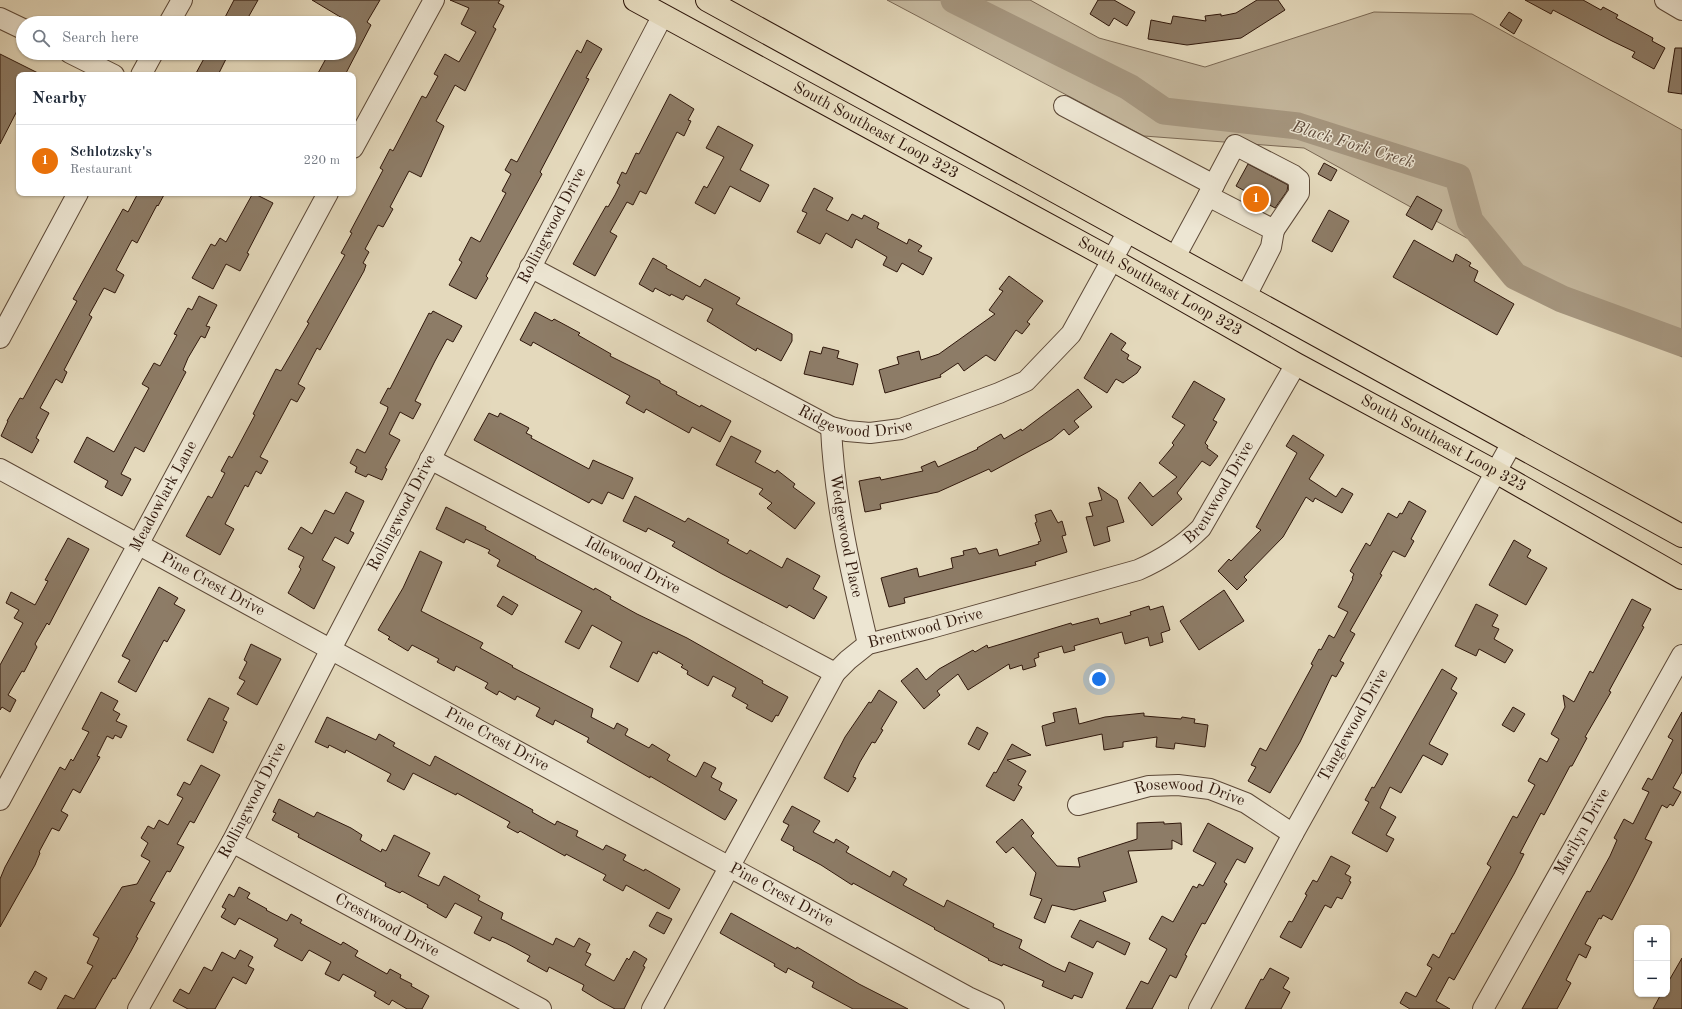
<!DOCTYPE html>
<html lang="en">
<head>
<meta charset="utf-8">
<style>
  :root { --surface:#fff; --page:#f2f2f3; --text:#1f2937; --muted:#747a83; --line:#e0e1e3; --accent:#0f766e }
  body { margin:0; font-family:"Old Standard TT",serif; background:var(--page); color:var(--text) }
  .controls { position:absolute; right:12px; bottom:12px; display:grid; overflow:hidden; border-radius:8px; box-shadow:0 1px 3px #0004 }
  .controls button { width:36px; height:36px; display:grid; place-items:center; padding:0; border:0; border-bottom:1px solid var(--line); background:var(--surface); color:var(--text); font:20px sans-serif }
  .you { position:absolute; left:1099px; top:679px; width:14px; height:14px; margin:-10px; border:3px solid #fff; border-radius:50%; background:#1a73e8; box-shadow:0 0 0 6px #1a73e833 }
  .badge { display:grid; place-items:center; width:26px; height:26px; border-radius:50%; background:var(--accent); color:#fff; font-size:13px; font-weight:700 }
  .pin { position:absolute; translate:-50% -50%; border:2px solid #fff; box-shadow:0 1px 4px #0006 }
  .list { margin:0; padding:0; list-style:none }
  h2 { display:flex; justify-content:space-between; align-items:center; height:52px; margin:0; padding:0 16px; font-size:17px }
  h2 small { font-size:13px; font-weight:400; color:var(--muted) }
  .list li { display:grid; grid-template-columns:26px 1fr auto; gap:12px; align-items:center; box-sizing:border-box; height:72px; padding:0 16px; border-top:1px solid var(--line) }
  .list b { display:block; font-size:15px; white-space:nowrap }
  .list p { margin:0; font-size:13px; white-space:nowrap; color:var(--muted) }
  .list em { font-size:13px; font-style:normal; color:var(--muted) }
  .icon { flex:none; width:22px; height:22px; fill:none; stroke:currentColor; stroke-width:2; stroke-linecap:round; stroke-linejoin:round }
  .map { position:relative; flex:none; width:1682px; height:1009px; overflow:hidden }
  .search { position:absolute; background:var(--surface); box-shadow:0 1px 3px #0004; left:16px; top:16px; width:340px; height:44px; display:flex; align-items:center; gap:10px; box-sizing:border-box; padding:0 14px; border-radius:22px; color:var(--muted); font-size:15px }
  .panel { position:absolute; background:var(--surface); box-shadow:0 1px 3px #0004; left:16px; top:72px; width:340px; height:124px; border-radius:8px }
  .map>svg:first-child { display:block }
  .green { fill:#c5b89e; stroke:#7a6854 }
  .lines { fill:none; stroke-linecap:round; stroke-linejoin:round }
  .river { stroke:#a69780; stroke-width:27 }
  .building { fill:#8d7c67; stroke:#2f170b }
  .minor-casing { stroke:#5c4837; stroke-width:22 }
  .highway-casing { stroke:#2f170b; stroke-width:24 }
  .minor { stroke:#ede6d3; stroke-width:20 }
  .highway { stroke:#e4d9bc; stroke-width:22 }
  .labels { text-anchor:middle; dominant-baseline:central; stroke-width:3; stroke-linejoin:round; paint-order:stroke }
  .street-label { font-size:16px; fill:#2f170b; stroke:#ede6d3 }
  .water-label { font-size:17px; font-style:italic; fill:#5f4a3a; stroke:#ede6d3 }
</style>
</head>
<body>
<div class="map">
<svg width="1682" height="1009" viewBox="0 0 1682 1009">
  <rect width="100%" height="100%" fill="#e4d9bc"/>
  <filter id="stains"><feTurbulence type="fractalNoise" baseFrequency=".005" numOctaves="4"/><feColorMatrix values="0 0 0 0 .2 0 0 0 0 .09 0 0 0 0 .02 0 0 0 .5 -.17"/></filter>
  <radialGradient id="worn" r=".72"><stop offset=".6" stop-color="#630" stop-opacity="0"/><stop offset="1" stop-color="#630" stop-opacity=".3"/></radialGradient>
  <polygon class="green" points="887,0 1030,0 1099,38 1205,67 1374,12 1472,14 1682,130 1682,357 1304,148 1144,136"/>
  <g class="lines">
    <polyline class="river" points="954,0 1129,87 1164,111 1298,126 1458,177 1470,221 1515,276 1562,299 1682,343"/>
  </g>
  <g class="building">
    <polygon points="234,0 258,0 245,23 222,23"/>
    <polygon points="312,0 380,0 367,22 371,25 345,75 317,75 329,53 349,53 349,23 339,23 342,18"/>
    <polygon points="450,0 500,0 498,3 504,6 493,27 496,29 465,91 455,85 436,121 444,126 421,177 409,171 390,207 393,209 383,227 378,225 365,249 369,252 363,263 366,265 364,271 320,350 317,348 298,384 305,388 297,402 291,399 260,457 268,461 261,474 256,471 248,487 245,485 225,524 234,529 220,555 186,536 208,496 212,498 225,473 221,471 229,456 232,458 255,415 253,414 276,369 281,371 309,323 307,322 345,255 341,253 352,233 350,232 383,170 380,168 390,149 393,151 422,96 426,98 438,76 434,74 445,54 459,62 476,32 461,24 469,8"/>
    <polygon points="1098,0 1114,0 1135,12 1127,26 1114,18 1109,26 1090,14"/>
    <polygon points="1257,0 1278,0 1285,10 1241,38 1187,45 1148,39 1151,20 1171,24 1173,16 1206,21 1205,16 1221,14 1221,16 1236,13"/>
    <polygon points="1525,0 1583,0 1601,10 1603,7 1618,15 1616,18 1653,38 1652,41 1665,48 1654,69 1632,57 1635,52 1612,41 1553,10 1551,14"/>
    <polygon points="1509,12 1522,20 1514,34 1500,25"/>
    <polygon points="587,40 602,49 586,78 589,79 540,172 542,174 486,276 488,278 476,299 449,285 462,262 459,260 471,237 480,242 506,193 502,191 511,174 505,170 511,159 517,162 577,50 581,53"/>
    <polygon points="1675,48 1682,48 1682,94 1668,92"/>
    <polygon points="207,53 229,53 218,75 195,75"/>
    <polygon points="0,54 42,75 19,75 19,107 0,144"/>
    <polygon points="670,94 694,109 688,120 691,121 684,136 677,132 646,194 640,191 633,205 627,202 610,232 617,236 595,276 573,264 606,206 608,207 615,195 620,185 617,183 622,172 626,174 636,153 639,154"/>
    <polygon points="718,126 753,145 740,170 769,185 760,202 730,186 715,214 695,203 704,186 707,188 724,157 706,148"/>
    <polygon points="1324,163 1337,170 1331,181 1318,174"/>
    <polygon points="1248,164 1288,185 1287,191 1275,208 1236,186"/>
    <polygon points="814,188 833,198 826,210 848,221 852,214 862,219 864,215 879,223 877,228 907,244 909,239 922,246 918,251 932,258 923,275 902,263 897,272 883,265 887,257 856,239 852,248 826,233 820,244 797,232 807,213 802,211"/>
    <polygon points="134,193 165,193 158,206 157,205 137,243 132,240 116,270 124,275 115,293 104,288 89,315 92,317 64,370 67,372 62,383 56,379 40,408 49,413 36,438 39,440 32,453 1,436 8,421 7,421 20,398 23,399 49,352 77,301 73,299 123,209 128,212 137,195"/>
    <polygon points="253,193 273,203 247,253 249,254 240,271 226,264 213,289 192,278 211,244 215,246 220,238 226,242"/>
    <polygon points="1417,196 1442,210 1432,230 1406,215"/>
    <polygon points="1329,210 1349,221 1332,252 1312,241"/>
    <polygon points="1414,240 1453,262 1456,254 1471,263 1469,266 1478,271 1474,281 1514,304 1497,335 1393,277"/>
    <polygon points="653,258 667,266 666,268 700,287 705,279 740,298 736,304 792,334 792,341 781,361 757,348 756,351 707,321 713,309 686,295 683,300 671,294 670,296 655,288 653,292 639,284"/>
    <polygon points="1009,276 1043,301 1027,322 1030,324 1022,334 1016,330 995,361 986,355 964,371 958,363 940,375 941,377 885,393 879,370 899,364 897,357 919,351 921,360 939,354 995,314 989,310 1003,291 999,289"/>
    <polygon points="199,296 217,305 206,326 210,327 205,338 201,336 188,358 183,370 186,372 144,452 135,447 121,474 131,479 122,496 105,487 108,481 74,462 87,437 114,452 149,388 142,384 154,363 160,366 177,335 174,334 188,308 192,310"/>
    <polygon points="433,311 462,326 453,342 447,339 435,361 415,401 421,404 413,419 400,412 389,434 400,440 385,468 387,469 382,480 368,474 366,477 355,472 357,467 350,463 357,449 365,453 387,411 388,407 380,403 388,388 390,389 429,313 431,314"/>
    <polygon points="535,312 552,321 554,319 580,333 578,335 611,354 610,356 660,381 660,383 677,392 676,394 700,407 701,405 731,421 720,442 692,427 689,433 646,409 644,413 626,403 630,396 533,342 531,346 520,340"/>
    <polygon points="1111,333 1126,343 1121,350 1129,355 1127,359 1141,367 1137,373 1123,383 1116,379 1107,393 1084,378"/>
    <polygon points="823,347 839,351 837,358 858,364 853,385 804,374 810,351 821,354"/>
    <polygon points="1194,381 1225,399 1213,420 1217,422 1205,443 1208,446 1207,448 1218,456 1210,466 1202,461 1177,493 1182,499 1152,526 1128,498 1140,482 1153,497 1177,477 1159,463 1174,445 1172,443 1185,425 1172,417"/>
    <polygon points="1078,389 1092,407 1074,421 1079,427 1069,435 1064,429 1052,439 991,472 989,469 938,492 880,504 881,509 865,512 859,481 880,477 881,480 923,471 921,467 935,461 938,467 978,449 977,448 1001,434 1004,439 1021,429 1022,431"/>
    <polygon points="489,413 498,417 500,413 529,428 526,433 532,436 531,438 589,469 593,460 633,478 623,499 608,492 602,504 592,499 589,503 474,440"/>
    <polygon points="1293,435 1324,455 1309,479 1336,497 1342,488 1353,494 1342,513 1315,498 1313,502 1306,497 1283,537 1244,577 1247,580 1237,590 1218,571 1229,559 1231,561 1261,530 1256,527 1297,453 1286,446"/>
    <polygon points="731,436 761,451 755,462 775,473 777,470 795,484 793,487 815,503 795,529 767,508 772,503 759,494 763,489 716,465"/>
    <polygon points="1098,487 1117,500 1124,522 1107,527 1110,541 1094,546 1086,517 1093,516 1089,503 1102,500"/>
    <polygon points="346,492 364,501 350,531 354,533 348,544 335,537 322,560 335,567 314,609 288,593 301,569 299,567 304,557 288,549 301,527 312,534 325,510 334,514"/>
    <polygon points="635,496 685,522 688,518 729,540 727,543 747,554 750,550 782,568 787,558 820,576 813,589 827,597 814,619 789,605 787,608 722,574 672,546 675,542 648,528 646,532 623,521"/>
    <polygon points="1409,501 1426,511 1411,539 1414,541 1405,557 1393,551 1380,574 1382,575 1350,631 1355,634 1340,661 1344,663 1336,677 1332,675 1300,742 1270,793 1248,781 1256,767 1251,765 1260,748 1266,751 1313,665 1311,664 1319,649 1321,650 1329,635 1334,638 1348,612 1338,607 1353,579 1352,578 1354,574 1350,571 1366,543 1370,546 1388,513 1397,518 1400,513 1402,514"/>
    <polygon points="446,507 486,527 485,529 536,557 535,558 594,590 595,588 611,597 610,599 637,614 687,638 763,681 762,683 788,697 778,716 776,715 772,722 746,708 748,705 732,696 736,688 713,676 708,686 687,674 688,671 681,667 683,665 658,651 657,654 653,652 638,682 610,667 622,642 592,625 579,649 565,642 582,611 497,566 500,560 488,553 490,550 466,539 464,543 436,529"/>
    <polygon points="1051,510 1058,523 1062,521 1066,535 1062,536 1067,552 1035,562 1036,565 904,598 905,603 889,607 881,578 917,568 919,577 953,568 951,558 964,555 963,551 976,548 979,554 997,549 999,556 1039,544 1038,542 1041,541 1035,523 1037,522 1035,515"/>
    <polygon points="68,538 89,549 49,625 47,623 35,644 37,647 24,672 22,671 8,695 16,700 10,712 2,707 0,710 0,665 23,623 14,618 19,610 6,603 11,592 35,605 48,581 45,580"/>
    <polygon points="1514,540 1531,550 1527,557 1547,568 1526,605 1489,585"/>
    <polygon points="420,551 442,562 421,611 483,643 480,648 513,666 512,667 593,709 591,717 614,729 617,723 628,729 625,735 649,748 652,744 670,755 667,760 696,777 704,762 716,768 711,777 722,783 719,790 737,800 725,820 650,776 650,778 587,742 589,738 555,720 553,725 536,716 540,708 517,696 515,700 499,691 497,695 485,688 488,683 456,666 454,671 437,662 439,659 412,645 408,651 388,639 390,637 378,630 403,588"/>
    <polygon points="159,587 178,598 174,604 185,610 167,642 164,640 136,692 118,682 130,660 122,656"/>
    <polygon points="1224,590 1244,621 1199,650 1180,621"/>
    <polygon points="503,596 518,605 512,615 497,606"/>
    <polygon points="1632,599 1651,609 1642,626 1644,627 1609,691 1611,692 1585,737 1587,738 1572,766 1570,766 1544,815 1541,813 1520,853 1524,854 1514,874 1454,980 1449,977 1436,1001 1450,1009 1410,1009 1400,1003 1406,992 1416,997 1432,968 1427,965 1433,954 1439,958 1452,933 1454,934 1491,867 1487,864 1513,816 1517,818 1535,785 1528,781 1540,758 1547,762 1559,739 1551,734 1565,707 1563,695 1574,702 1590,671 1593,673"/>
    <polygon points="1476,604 1498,615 1492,626 1499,629 1494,639 1513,650 1505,663 1479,649 1476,656 1455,646"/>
    <polygon points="1149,606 1150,610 1163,606 1170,630 1161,633 1163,642 1150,646 1148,637 1125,644 1122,632 1074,646 1075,650 1064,653 1062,646 1038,653 1039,657 1034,659 1036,666 1023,670 1022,665 1010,669 1009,664 968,690 958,674 937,691 940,695 924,709 901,681 917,668 926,680 939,669 973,650 975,652 987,645 988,648 1071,623 1072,625 1098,618 1100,624 1131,615 1130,612"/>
    <polygon points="251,644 281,659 257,705 237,694 245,681 239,678 247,662 244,660"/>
    <polygon points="1442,669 1457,678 1451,689 1457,693 1429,744 1448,754 1442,765 1423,755 1401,793 1390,787 1380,808 1396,817 1386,835 1394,839 1387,852 1352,833 1369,802 1365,800 1372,787 1374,788"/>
    <polygon points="879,690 897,702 881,729 883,730 875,743 872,742 860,762 853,777 856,778 848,792 824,778 845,737 869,702 871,703"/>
    <polygon points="101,692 118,701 113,710 120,714 116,721 127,726 121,738 115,735 113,739 107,736 97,756 100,757 80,793 73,789 61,811 68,815 59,831 52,828 39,852 40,853 35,865 0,927 0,879 5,867 60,767 65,770 71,759 73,761 89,732 82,729"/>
    <polygon points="209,698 229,708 223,720 227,722 213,753 187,740"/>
    <polygon points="1513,707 1525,714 1514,732 1502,725"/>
    <polygon points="1076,708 1079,724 1105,717 1144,713 1144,716 1181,719 1182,717 1195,719 1194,723 1208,725 1205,747 1175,743 1174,749 1156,747 1157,737 1123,742 1123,747 1104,750 1102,734 1046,746 1042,726 1055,722 1053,713"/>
    <polygon points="1682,712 1682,772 1673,788 1681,792 1673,806 1670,804 1667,808 1662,805 1645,839 1652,842 1633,880 1612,920 1603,915 1601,919 1599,918 1585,944 1591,947 1586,958 1579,954 1566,980 1571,983 1557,1009 1522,1009 1587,891 1590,892 1610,856 1617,840 1614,838 1624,819 1633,824 1649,792 1642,789 1648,778 1652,780 1673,740 1668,737"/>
    <polygon points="327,717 376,740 379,734 395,743 393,746 430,766 435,756 533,810 532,812 555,825 557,821 578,831 576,836 603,850 606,845 626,855 623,860 644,871 645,869 680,889 669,909 626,885 623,891 603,880 606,875 566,854 565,856 520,831 518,833 507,827 510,822 457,793 456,795 413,773 404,790 387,781 391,774 346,750 345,753 329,745 328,748 315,742"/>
    <polygon points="977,727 988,733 979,750 968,744"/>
    <polygon points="1012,744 1031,755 1007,760 1026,771 1018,785 1022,787 1014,801 986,786 994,772 996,773"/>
    <polygon points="201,765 220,775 194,823 190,821 177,844 184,847 170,872 167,871 150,901 155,903 136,937 138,938 131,951 115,979 113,978 95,1009 57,1009 65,995 74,999 93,966 87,963 99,938 93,935 122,887 137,884 150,861 141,856 148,843 141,838 148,826 154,829 159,820 168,825 183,798 177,795 184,782 190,785"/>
    <polygon points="279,799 314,817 317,812 351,828 362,835 360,840 381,852 382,849 386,851 394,835 430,853 418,876 439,886 444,876 480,896 478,900 503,913 501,919 553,945 556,938 574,947 579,938 590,944 586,952 591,954 585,965 614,981 627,958 629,960 634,951 647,959 643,966 645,967 624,1009 615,1009 600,1001 582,990 584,985 549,967 547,972 527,961 530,956 506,943 492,937 490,941 474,933 482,917 455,903 446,918 427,907 428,905 402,891 400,893 385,886 386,883 298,837 299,834 272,820 276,813 273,812"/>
    <polygon points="792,806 820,821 813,832 834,843 836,839 849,847 846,852 890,877 893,871 907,879 903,885 944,907 947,900 994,924 993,927 1022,940 1019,948 1052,966 1065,972 1069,962 1093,973 1082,998 1074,995 1072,999 1042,986 1044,981 1003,964 1002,966 988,960 989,959 934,929 935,928 853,883 852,885 821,865 793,850 794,847 781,840 789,825 783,822"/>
    <polygon points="1022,819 1034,833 1031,836 1057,866 1080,867 1078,858 1137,839 1137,823 1164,822 1164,824 1181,823 1182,845 1172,840 1172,849 1128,851 1137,882 1103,892 1106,901 1074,910 1052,905 1045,923 1034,918 1042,899 1030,895 1036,873 1013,847 1006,853 996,842"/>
    <polygon points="1208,823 1253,848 1245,863 1237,859 1224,882 1227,884 1205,924 1202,923 1185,955 1187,956 1176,978 1170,975 1152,1009 1126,1009 1141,981 1148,984 1167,949 1149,939 1162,916 1173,922 1193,886 1197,888 1199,884 1203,886 1216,863 1193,851"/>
    <polygon points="1331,856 1350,866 1345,874 1351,877 1349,881 1351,882 1342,899 1337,897 1331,908 1325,905 1301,948 1280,937 1289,921 1292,922 1307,895 1305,894 1313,880 1317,882"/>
    <polygon points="239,887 250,893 247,898 267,909 266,910 287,921 291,914 302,920 300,923 341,945 343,942 358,951 355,956 387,974 390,969 401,975 400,978 412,984 411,986 429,996 422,1009 407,1009 392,1000 389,1005 374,996 376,992 343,974 339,981 325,974 331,962 309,950 302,961 274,946 278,939 239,918 235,925 221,917 226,909 222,907 229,894 234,897"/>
    <polygon points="657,912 672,919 664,934 649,926"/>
    <polygon points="731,913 796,949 797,947 859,984 908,1009 853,1009 812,987 814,982 788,968 786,973 774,966 775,964 720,933"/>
    <polygon points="1080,920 1130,943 1125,955 1097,941 1093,948 1071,937"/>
    <polygon points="240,950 253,957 248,966 254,969 246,984 233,977 215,1009 188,1009 173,1001 180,989 189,994 204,967 212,971 222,952 235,959"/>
    <polygon points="1682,958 1682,1009 1653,1009 1661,994 1667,994 1667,984"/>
    <polygon points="1270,968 1289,978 1283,988 1290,992 1281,1009 1245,1009 1261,979 1263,980"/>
    <polygon points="35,971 47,978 41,990 28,983"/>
  </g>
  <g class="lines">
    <g class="minor-casing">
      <g id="minor">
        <polyline points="1665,0 1682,10"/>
        <polyline points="0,18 23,29"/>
        <polyline points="169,23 182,0"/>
        <polyline points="70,53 114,75"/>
        <polyline points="141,75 153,53"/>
        <polyline points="1064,106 1214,185"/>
        <polyline points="353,148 434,0"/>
        <polyline points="1208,196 1235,145 1293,175 1299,180 1299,193 1274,230"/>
        <polyline points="1175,257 1208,196 1274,230 1271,247 1246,296"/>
        <path id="s1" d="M 530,267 L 831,427 L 847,431 L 870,433 L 901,429 L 999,393 L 1026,381 L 1071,334 L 1128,231"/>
        <polyline points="0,338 78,193"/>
        <path id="s2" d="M 831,427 C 834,500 851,573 868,644"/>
        <path id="s3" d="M 430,459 L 835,673"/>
        <path id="s4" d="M 0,469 L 968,997 L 994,1009"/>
        <path id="s5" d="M 0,800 L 328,193"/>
        <path id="s6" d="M 1078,805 L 1149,786 L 1178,785 L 1210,789 L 1246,803 L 1293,834"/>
        <path id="s7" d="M 232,842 L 541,1009"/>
        <path id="s8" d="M 138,1009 L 232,842 L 331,649 L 663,15"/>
        <path id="s9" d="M 652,1009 L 835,673 L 848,660 L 868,644 L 931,628 L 1138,570 C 1163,559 1182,547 1201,528 L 1296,364"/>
        <path id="s10" d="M 1199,1009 L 1293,834 L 1512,443"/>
        <path id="s11" d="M 1483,1009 L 1682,655"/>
      </g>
    </g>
    <g class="highway-casing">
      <g id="highway">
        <path id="s12" d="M 635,0 L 1113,260 L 1296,364 L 1496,472 L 1682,578"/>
        <polyline points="707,0 1682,536"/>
      </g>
    </g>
    <use href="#minor" class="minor"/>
    <use href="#highway" class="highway"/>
  </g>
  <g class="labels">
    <g class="street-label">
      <text stroke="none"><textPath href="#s12" startOffset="274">South Southeast Loop 323</textPath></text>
      <text stroke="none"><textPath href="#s8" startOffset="886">Rollingwood Drive</textPath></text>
      <text stroke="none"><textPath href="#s12" startOffset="598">South Southeast Loop 323</textPath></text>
      <text stroke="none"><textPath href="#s1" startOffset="364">Ridgewood Drive</textPath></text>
      <text stroke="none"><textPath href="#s12" startOffset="922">South Southeast Loop 323</textPath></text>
      <text stroke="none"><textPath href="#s9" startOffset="822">Brentwood Drive</textPath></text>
      <text stroke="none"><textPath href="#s5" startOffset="345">Meadowlark Lane</textPath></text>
      <text stroke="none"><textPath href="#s8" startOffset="562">Rollingwood Drive</textPath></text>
      <text stroke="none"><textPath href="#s2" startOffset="110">Wedgewood Place</textPath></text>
      <text stroke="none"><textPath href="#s3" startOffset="229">Idlewood Drive</textPath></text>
      <text stroke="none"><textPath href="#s4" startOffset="242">Pine Crest Drive</textPath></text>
      <text stroke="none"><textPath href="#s9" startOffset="486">Brentwood Drive</textPath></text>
      <text stroke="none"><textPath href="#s10" startOffset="323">Tanglewood Drive</textPath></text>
      <text stroke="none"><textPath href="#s4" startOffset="566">Pine Crest Drive</textPath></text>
      <text stroke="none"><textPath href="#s6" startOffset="115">Rosewood Drive</textPath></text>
      <text stroke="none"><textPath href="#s8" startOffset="238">Rollingwood Drive</textPath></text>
      <text stroke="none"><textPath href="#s11" startOffset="203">Marilyn Drive</textPath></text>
      <text stroke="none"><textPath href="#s4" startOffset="890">Pine Crest Drive</textPath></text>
      <text stroke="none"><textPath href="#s7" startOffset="176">Crestwood Drive</textPath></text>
    </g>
    <g class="water-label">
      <text transform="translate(1353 145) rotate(17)">Black Fork Creek</text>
    </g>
  </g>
  <rect width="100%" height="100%" filter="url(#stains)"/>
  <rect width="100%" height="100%" fill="url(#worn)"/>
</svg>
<div class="controls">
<button>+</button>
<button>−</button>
</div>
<div class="you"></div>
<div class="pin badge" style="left:1256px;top:199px;background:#e8710a">1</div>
<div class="search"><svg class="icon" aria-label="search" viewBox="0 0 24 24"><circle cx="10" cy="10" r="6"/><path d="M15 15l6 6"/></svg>Search here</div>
<section class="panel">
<h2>Nearby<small></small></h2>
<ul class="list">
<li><span class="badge" style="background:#e8710a">1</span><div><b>Schlotzsky's</b><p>Restaurant</p></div><em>220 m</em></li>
</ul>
</section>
</div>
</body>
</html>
